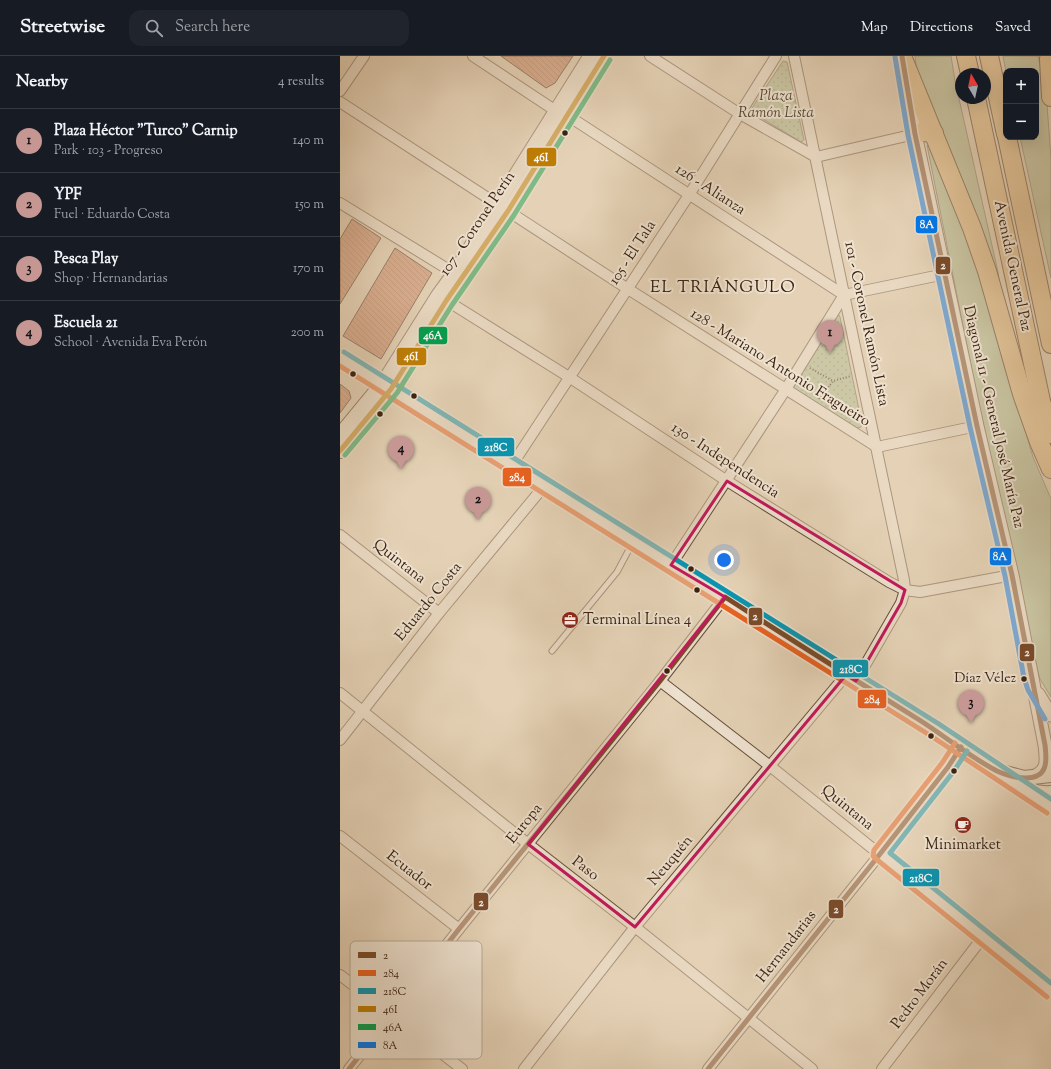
<!DOCTYPE html>
<html lang="en">
<head>
<meta charset="utf-8">
<style>
  :root { --surface:#171b24; --page:#20242c; --text:#f1f3f6; --muted:#9ea1a6; --line:#363941; --accent:#c59692 }
  body { margin:0; font-family:"Sorts Mill Goudy",serif; background:var(--page); color:var(--text) }
  .controls { position:absolute; right:12px; top:12px; display:grid; overflow:hidden; border-radius:8px; box-shadow:0 4px 16px #0002 }
  .controls button { width:36px; height:36px; display:grid; place-items:center; padding:0; border:0; border-bottom:1px solid var(--line); background:var(--surface); color:var(--text); font:20px sans-serif }
  .compass { position:absolute; left:615px; top:12px; width:36px; height:36px; border-radius:50%; background:var(--surface); box-shadow:0 4px 16px #0002; rotate:351deg }
  .you { position:absolute; left:384px; top:504px; width:14px; height:14px; margin:-10px; border:3px solid #fff; border-radius:50%; background:#1a73e8; box-shadow:0 0 0 6px #1a73e833 }
  .badge { display:grid; place-items:center; width:26px; height:26px; border-radius:50%; background:var(--accent); color:#111; font-size:13px; font-weight:700 }
  .pin { position:absolute; translate:-50% -33px; filter:drop-shadow(0 1px 2px #0008) }
  .pin::after { content:''; position:absolute; top:21px; width:14px; height:12px; background:inherit; clip-path:polygon(0 0,100% 0,50% 100%) }
  .list { margin:0; padding:0; list-style:none }
  h2 { display:flex; justify-content:space-between; align-items:center; height:52px; margin:0; padding:0 16px; font-size:17px }
  h2 small { font-size:13px; font-weight:400; color:var(--muted) }
  .list li { display:grid; grid-template-columns:26px 1fr auto; gap:12px; align-items:center; box-sizing:border-box; height:64px; padding:0 16px; border-top:1px solid var(--line) }
  .list b { display:block; font-size:15px; white-space:nowrap }
  .list p { margin:0; font-size:13px; white-space:nowrap; color:var(--muted) }
  .list em { font-size:13px; font-style:normal; color:var(--muted) }
  .icon { flex:none; width:22px; height:22px; fill:none; stroke:currentColor; stroke-width:2; stroke-linecap:round; stroke-linejoin:round }
  .map { position:relative; flex:none; width:711px; height:1013px; overflow:hidden }
  header { display:flex; align-items:center; gap:24px; box-sizing:border-box; height:56px; padding:0 20px; background:var(--surface); border-bottom:1px solid var(--line) }
  header strong { font-size:19px }
  nav { display:flex; gap:22px; margin-inline-start:auto; font-size:14px }
  .search { width:280px; height:36px; background:var(--page); display:flex; align-items:center; gap:10px; box-sizing:border-box; padding:0 14px; border-radius:12px; color:var(--muted); font-size:15px }
  main { display:flex }
  aside { flex:1; background:var(--surface) }
  .map>svg:first-child { display:block }
  .grass { fill:#aebd93; stroke:#747052 }
  .park { fill:url(#park-dots); stroke:#747052 }
  .building { fill:url(#building-back-hatch); stroke:#3b2210 }
  .lines { fill:none; stroke-linecap:round; stroke-linejoin:round }
  .service-casing { stroke:#664e3a; stroke-width:7 }
  .minor-casing { stroke:#664e3a; stroke-width:12 }
  .tertiary-casing { stroke:#664e3a; stroke-width:15 }
  .secondary-casing { stroke:#3b2210; stroke-width:16 }
  .motorway-casing { stroke:#3b2210; stroke-width:20 }
  .path { stroke:#3b2210; stroke-width:2; stroke-dasharray:1 2; stroke-linecap:butt }
  .service { stroke:#eee2d0; stroke-width:5 }
  .minor { stroke:#eee2d0; stroke-width:10 }
  .tertiary { stroke:#eee2d0; stroke-width:13 }
  .secondary { stroke:#eee2d0; stroke-width:14 }
  .motorway { stroke:#e2b97b; stroke-width:18 }
  .bus-1-casing { stroke:#eee2d0; stroke-width:8 }
  .bus-2-casing { stroke:#eee2d0; stroke-width:8 }
  .bus-3-casing { stroke:#eee2d0; stroke-width:8 }
  .bus-4-casing { stroke:#eee2d0; stroke-width:8 }
  .bus-5-casing { stroke:#eee2d0; stroke-width:8 }
  .bus-6-casing { stroke:#eee2d0; stroke-width:8 }
  .bus-1 { stroke:#7a4b2a; stroke-width:5 }
  .bus-2 { stroke:#e96221; stroke-width:5 }
  .bus-3 { stroke:#0995b2; stroke-width:5 }
  .bus-4 { stroke:#bf7e05; stroke-width:5 }
  .bus-5 { stroke:#039f4e; stroke-width:5 }
  .bus-6 { stroke:#0079ef; stroke-width:5 }
  .marked { fill:none; stroke:#c2185b; stroke-width:3; stroke-linejoin:round }
  .bus-dot { fill:#3b2210; stroke:#eee2d0; stroke-width:1.5 }
  .labels { text-anchor:middle; dominant-baseline:central; stroke-width:4; stroke-linejoin:round; paint-order:stroke }
  .bus-label { font-size:14px; fill:#3b2210; stroke:#eee2d0; text-anchor:end }
  .park-label { font-size:15px; font-style:italic; fill:#584931; stroke:#eee2d0 }
  .street-label { font-size:15px; fill:#3b2210; stroke:#eee2d0 }
  .poi-label { font-size:15px; fill:#3b2210; stroke:#eee2d0; text-anchor:start }
  .quarter-label { font-size:17px; letter-spacing:1px; fill:#3b2210; stroke:#eee2d0 }
  .key { fill:#eee2d0; stroke:#b8a896; stroke-width:1 }
  .key-label { font-size:11px; fill:#3b2210 }
  .line-badge { stroke:#eee2d0; stroke-width:1.5 }
  .badge-label { font-size:11px; text-anchor:middle; font-weight:bold; fill:#fff }
</style>
</head>
<body>
<header>
<strong>Streetwise</strong>
<div class="search"><svg class="icon" aria-label="search" viewBox="0 0 24 24"><circle cx="10" cy="10" r="6"/><path d="M15 15l6 6"/></svg>Search here</div>
<nav><a>Map</a><a>Directions</a><a>Saved</a></nav>
</header>
<main>
<aside>
<h2>Nearby<small>4 results</small></h2>
<ul class="list">
<li><span class="badge">1</span><div><b>Plaza Héctor &quot;Turco&quot; Carnip</b><p>Park · 103 - Progreso</p></div><em>140 m</em></li>
<li><span class="badge">2</span><div><b>YPF</b><p>Fuel · Eduardo Costa</p></div><em>150 m</em></li>
<li><span class="badge">3</span><div><b>Pesca Play</b><p>Shop · Hernandarias</p></div><em>170 m</em></li>
<li><span class="badge">4</span><div><b>Escuela 21</b><p>School · Avenida Eva Perón</p></div><em>200 m</em></li>
</ul>
</aside>
<div class="map">
<svg width="711" height="1013" viewBox="0 0 711 1013">
  <defs>
    <pattern id="park-dots" width="8" height="8" patternUnits="userSpaceOnUse"><rect width="8" height="8" fill="#aebd93"/><path d="M2 2h.1M6 6h.1" fill="none" stroke="#8f9977" stroke-width="1.8" stroke-linecap="round"/></pattern>
    <pattern id="building-back-hatch" width="6" height="6" patternUnits="userSpaceOnUse"><rect width="6" height="6" fill="#cc8361"/><path d="M-1 5l2 2M0 0l6 6M5-1l2 2" fill="none" stroke="#a76b4f"/></pattern>
  </defs>
  <rect width="100%" height="100%" fill="#e5d2b6"/>
  <filter id="stains"><feTurbulence type="fractalNoise" baseFrequency=".005" numOctaves="4"/><feColorMatrix values="0 0 0 0 .2 0 0 0 0 .09 0 0 0 0 .02 0 0 0 .5 -.17"/></filter>
  <radialGradient id="worn" r=".72"><stop offset=".6" stop-color="#630" stop-opacity="0"/><stop offset="1" stop-color="#630" stop-opacity=".3"/></radialGradient>
  <g class="grass">
    <polygon points="575,0 611,0 615,25 658,216 660,231 577,17"/>
    <polygon points="663,0 698,0 706,35 711,103 711,222 680,81 696,81 696,15 666,16"/>
    <polygon points="587,89 592,90 623,163 693,401 711,443 711,641 700,623 692,596 648,395"/>
  </g>
  <g class="park">
    <polygon points="443,5 447,6 464,84 461,86 410,55"/>
    <polygon points="496,258 499,259 500,261 522,368 521,371 517,372 453,332 492,260"/>
  </g>
  <g class="building">
    <polygon points="161,0 233,0 215,27 206,32"/>
    <polygon points="12,163 41,182 0,248 0,183"/>
    <polygon points="55,192 92,217 41,303 3,280"/>
    <polygon points="0,328 9,335 11,342 0,357"/>
  </g>
  <g class="lines">
    <g class="service-casing">
      <polyline id="service" points="212,595 277,516 293,486"/>
    </g>
    <g class="minor-casing">
      <g id="minor">
        <polyline points="133,0 216,55 226,61 236,65 504,239 605,218"/>
        <polyline points="310,0 400,58 476,101 575,78"/>
        <polyline points="454,0 564,524 565,534 561,547 516,625"/>
        <polyline points="0,35 24,0"/>
        <polyline points="0,46 288,233 537,391 637,370"/>
        <polyline points="0,147 114,217"/>
        <polyline points="101,241 229,321 387,425 549,526 565,534 580,536 672,519"/>
        <polyline points="172,409 349,139 436,0"/>
        <polyline points="0,479 99,557"/>
        <polyline points="331,509 446,333 504,239"/>
        <polyline points="320,625 430,710 711,936"/>
        <polyline points="0,637 188,788 295,871 472,1013"/>
        <polyline points="0,684 99,557 205,429"/>
        <polyline points="0,780 119,873"/>
        <polyline points="0,919 122,1013"/>
        <polyline points="9,1013 119,873 320,625 385,541"/>
        <polyline points="184,1013 295,871 506,619"/>
        <polyline points="368,1013 540,798 608,711 621,691"/>
        <polyline points="542,1013 643,881"/>
      </g>
    </g>
    <g class="tertiary-casing">
      <g id="tertiary">
        <path d="M 566,24 L 575,78 L 637,370 L 672,519 L 705,689 C 707,706 709,715 691,722"/>
        <polyline points="42,328 98,239 114,217 250,0"/>
        <polyline points="51,333 106,245 168,155 264,0"/>
        <polyline points="698,638 711,659"/>
      </g>
    </g>
    <g class="secondary-casing">
      <g id="secondary">
        <polyline points="0,302 362,529 385,541 506,619 595,674 658,715 684,722 711,719"/>
        <polyline points="0,379 42,328"/>
        <polyline points="0,395 51,333"/>
        <path d="M 666,721 C 680,731 693,739 711,737"/>
        <polyline points="691,738 711,751"/>
      </g>
    </g>
    <g class="motorway-casing">
      <g id="motorway">
        <polyline points="562,0 632,172 647,215 682,338 699,386 711,413"/>
        <polyline points="626,0 630,18"/>
        <polyline points="649,0 666,78"/>
        <polyline points="709,3 711,41"/>
        <polyline points="636,42 701,345 711,378"/>
        <polyline points="575,78 583,76 594,77"/>
        <polyline points="667,81 711,288"/>
      </g>
    </g>
    <g class="path">
      <polyline points="470,312 493,325"/>
      <polyline points="479,343 493,325 511,320"/>
    </g>
    <use href="#service" class="service"/>
    <use href="#minor" class="minor"/>
    <use href="#tertiary" class="tertiary"/>
    <use href="#secondary" class="secondary"/>
    <use href="#motorway" class="motorway"/>
    <g class="bus-1-casing">
      <g id="bus-1">
        <path d="M 9,1013 L 119,873 L 320,625 L 385,541 C 450,583 515,624 581,665 C 606,681 630,701 657,715 C 666,719 676,722 686,722 C 708,722 707,705 705,689 L 672,519 L 637,370 L 575,78 L 562,0"/>
        <polyline points="368,1013 540,798 608,711 621,691"/>
      </g>
    </g>
    <g class="bus-2-casing">
      <g id="bus-2">
        <polyline points="0,310 591,680 707,757"/>
        <polyline points="615,687 602,707 534,794 533,800 536,803 707,941"/>
      </g>
    </g>
    <g class="bus-3-casing">
      <g id="bus-3">
        <polyline points="4,296 599,668 711,743"/>
        <polyline points="627,695 614,715 550,797 711,927"/>
      </g>
    </g>
    <g class="bus-4-casing">
      <polyline id="bus-4" points="0,395 51,333 106,245 168,155 264,0"/>
    </g>
    <g class="bus-5-casing">
      <polyline id="bus-5" points="5,399 57,337 112,249 174,159 270,4"/>
    </g>
    <g class="bus-6-casing">
      <polyline id="bus-6" points="555,1 568,79 630,371 665,520 684,622 688,634 705,663"/>
    </g>
    <use href="#bus-1" class="bus-1"/>
    <use href="#bus-2" class="bus-2"/>
    <use href="#bus-3" class="bus-3"/>
    <use href="#bus-4" class="bus-4"/>
    <use href="#bus-5" class="bus-5"/>
    <use href="#bus-6" class="bus-6"/>
  </g>
  <path d="M0 0H711V1013H0ZM 387,425 L 565,534 L 561,547 L 516,625 L 506,619 L 295,871 L 188,788 L 385,541 L 331,509 Z" fill="#e5d2b6" fill-opacity=".55" fill-rule="evenodd"/>
  <path class="marked" d="M 387,425 L 565,534 L 561,547 L 516,625 L 506,619 L 295,871 L 188,788 L 385,541 L 331,509 Z"/>
  <defs>
    <g id="office-disc" transform="scale(0.9)"><circle r="9.5" fill="#8f2418" stroke="#eee2d0"/><path d="M-6-3h4V-5.5h4V-3h4V5H-6ZM-1-4.5V-3h2v-1.5ZM-6 0V1H6V0Z" fill="#fff"/></g>
    <g id="cafe-disc" transform="scale(0.9)"><circle r="9.5" fill="#8f2418" stroke="#eee2d0"/><path d="M-5.5-4.5H6V0H3Q3 3.5 0 3.5H-2.5Q-5.5 3.5-5.5 0ZM3-3.2v2h1.7v-2ZM-6 4.5H4V6H-6Z" fill="#fff"/></g>
  </defs>
  <g fill-rule="evenodd">
    <use href="#office-disc" x="230" y="564"/>
    <use href="#cafe-disc" x="623" y="769"/>
  </g>
  <g class="bus-dot">
    <circle cx="225" cy="77" r="3.5"/>
    <circle cx="13" cy="318" r="3.5"/>
    <circle cx="74" cy="340" r="3.5"/>
    <circle cx="40" cy="358" r="3.5"/>
    <circle cx="351" cy="513" r="3.5"/>
    <circle cx="357" cy="534" r="3.5"/>
    <circle cx="327" cy="615" r="3.5"/>
    <circle cx="684" cy="623" r="3.5"/>
    <circle cx="591" cy="680" r="3.5"/>
    <circle cx="614" cy="715" r="3.5"/>
  </g>
  <g class="labels">
    <g class="bus-label">
      <text x="676" y="623">Díaz Vélez</text>
    </g>
    <g class="park-label">
      <text x="436" y="40">Plaza<tspan x="436" dy="17">Ramón Lista</tspan></text>
    </g>
    <g class="street-label">
      <text transform="translate(370 134) rotate(33)">126 - Alianza</text>
      <text transform="translate(138 168) rotate(-56)">107 - Coronel Perín</text>
      <text transform="translate(293 197) rotate(-57)">105 - El Tala</text>
      <text transform="translate(672 210) rotate(78)">Avenida General Paz</text>
      <text transform="translate(526 268) rotate(78)">101 - Coronel Ramón Lista</text>
      <text transform="translate(440 312) rotate(32)">128 - Mariano Antonio Fragueiro</text>
      <text transform="translate(653 361) rotate(77)">Diagonal 11 - General José María Paz</text>
      <text transform="translate(385 405) rotate(33)">130 - Independencia</text>
      <text transform="translate(59 506) rotate(38)">Quintana</text>
      <text transform="translate(89 546) rotate(-51)">Eduardo Costa</text>
      <text transform="translate(507 752) rotate(39)">Quintana</text>
      <text transform="translate(185 768) rotate(-51)">Europa</text>
      <text transform="translate(331 805) rotate(-50)">Neuquén</text>
      <text transform="translate(245 813) rotate(38)">Paso</text>
      <text transform="translate(69 815) rotate(38)">Ecuador</text>
      <text transform="translate(447 891) rotate(-52)">Hernandarias</text>
      <text transform="translate(580 938) rotate(-53)">Pedro Morán</text>
    </g>
    <g class="poi-label">
      <text x="243" y="564">Terminal Línea 4</text>
      <text x="623" y="789" text-anchor="middle">Minimarket</text>
    </g>
    <g class="quarter-label">
      <text x="383" y="232">EL TRIÁNGULO</text>
    </g>
  </g>
  <rect x="10" y="885" width="132" height="118" rx="6" class="key"/>
  <rect x="18" y="896" width="18" height="6" fill="#7a4b2a"/>
  <rect x="18" y="914" width="18" height="6" fill="#e96221"/>
  <rect x="18" y="932" width="18" height="6" fill="#0995b2"/>
  <rect x="18" y="950" width="18" height="6" fill="#bf7e05"/>
  <rect x="18" y="968" width="18" height="6" fill="#039f4e"/>
  <rect x="18" y="986" width="18" height="6" fill="#0079ef"/>
  <g class="key-label">
    <text x="43" y="903">2</text>
    <text x="43" y="921">284</text>
    <text x="43" y="939">218C</text>
    <text x="43" y="957">46I</text>
    <text x="43" y="975">46A</text>
    <text x="43" y="993">8A</text>
  </g>
  <g class="line-badge">
    <rect x="186" y="91" width="31" height="20" rx="4" fill="#bf7e05"/>
    <rect x="575" y="159" width="23" height="19" rx="4" fill="#0079ef"/>
    <rect x="595" y="200" width="16" height="19" rx="4" fill="#7a4b2a"/>
    <rect x="78" y="270" width="30" height="19" rx="4" fill="#039f4e"/>
    <rect x="56" y="291" width="31" height="19" rx="4" fill="#bf7e05"/>
    <rect x="137" y="381" width="38" height="20" rx="4" fill="#0995b2"/>
    <rect x="162" y="411" width="30" height="20" rx="4" fill="#e96221"/>
    <rect x="649" y="491" width="23" height="19" rx="4" fill="#0079ef"/>
    <rect x="408" y="551" width="15" height="19" rx="4" fill="#7a4b2a"/>
    <rect x="679" y="587" width="16" height="19" rx="4" fill="#7a4b2a"/>
    <rect x="492" y="603" width="37" height="19" rx="4" fill="#0995b2"/>
    <rect x="517" y="633" width="30" height="20" rx="4" fill="#e96221"/>
    <rect x="562" y="812" width="38" height="19" rx="4" fill="#0995b2"/>
    <rect x="133" y="836" width="16" height="19" rx="4" fill="#7a4b2a"/>
    <rect x="488" y="843" width="16" height="20" rx="4" fill="#7a4b2a"/>
  </g>
  <g class="badge-label">
    <text x="201" y="105">46I</text>
    <text x="587" y="172">8A</text>
    <text x="603" y="213">2</text>
    <text x="93" y="283">46A</text>
    <text x="71" y="304">46I</text>
    <text x="156" y="395">218C</text>
    <text x="177" y="425">284</text>
    <text x="660" y="504">8A</text>
    <text x="415" y="564">2</text>
    <text x="687" y="600">2</text>
    <text x="511" y="617">218C</text>
    <text x="532" y="647">284</text>
    <text x="581" y="826">218C</text>
    <text x="141" y="850">2</text>
    <text x="496" y="857">2</text>
  </g>
  <rect width="100%" height="100%" filter="url(#stains)"/>
  <rect width="100%" height="100%" fill="url(#worn)"/>
</svg>
<div class="controls">
<button>+</button>
<button>−</button>
</div>
<svg class="compass" viewBox="-18 -18 36 36"><path d="M0-13l5 13h-10z" fill="#e53935"/><path d="M0 13l5-13h-10z" fill="#9ea1a6"/></svg>
<div class="you"></div>
<div class="pin badge" style="left:490px;top:297px">1</div>
<div class="pin badge" style="left:138px;top:464px">2</div>
<div class="pin badge" style="left:631px;top:667px">3</div>
<div class="pin badge" style="left:61px;top:413px">4</div>
</div>
</main>
</body>
</html>
